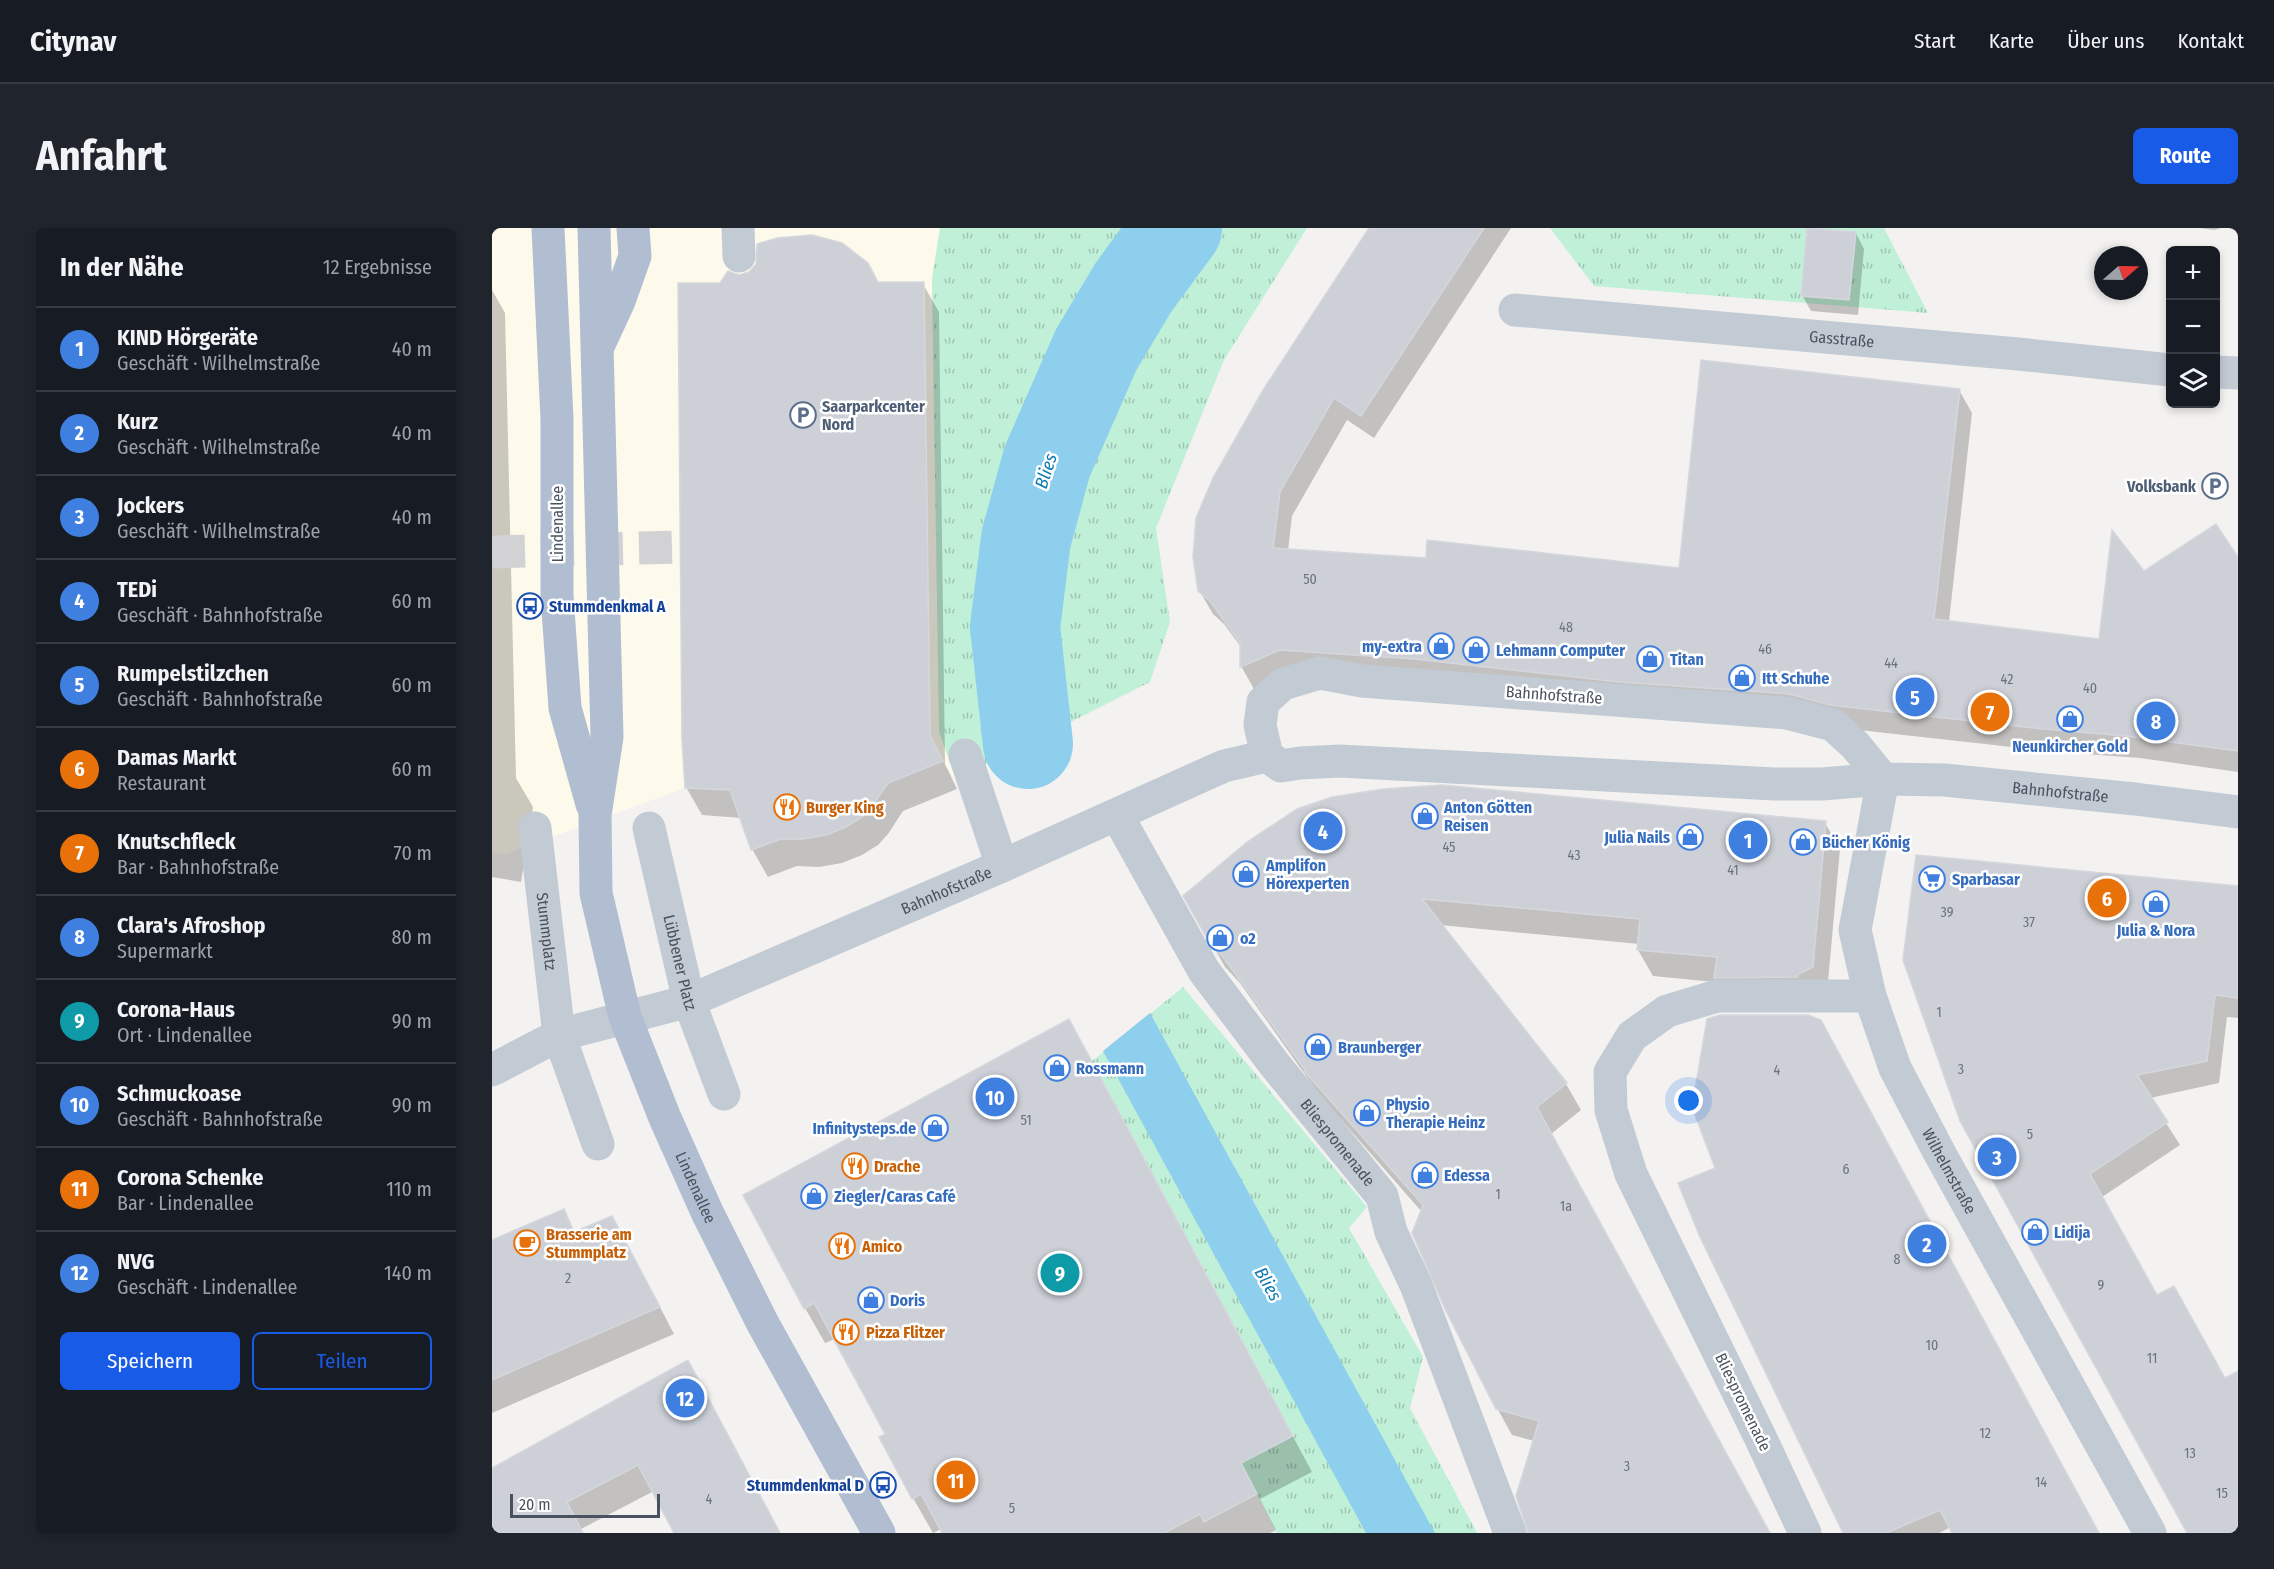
<!DOCTYPE html>
<html lang="de">
<head>
<meta charset="utf-8">
<style>
  :root { --surface:#171b24; --page:#20242c; --text:#f1f3f6; --muted:#9ea1a6; --line:#363941; --accent:#185be7 }
  body { margin:0; font-family:"Fira Sans Condensed",sans-serif; background:var(--page); color:var(--text) }
  .controls { position:absolute; right:18px; top:18px; display:grid; overflow:hidden; border-radius:9px; box-shadow:0 3px 9px #0003 }
  .controls button { width:54px; height:54px; display:grid; place-items:center; padding:0; border:0; border-bottom:2px solid var(--line); background:var(--surface); color:var(--text); font:30px sans-serif }
  .compass { position:absolute; left:1602px; top:18px; width:54px; height:54px; border-radius:50%; background:var(--surface); box-shadow:0 3px 9px #0003; rotate:70deg }
  .scale { position:absolute; left:18px; bottom:15px; width:150px; box-sizing:border-box; padding-left:6px; border:3px solid #49525f; border-top:0; font-size:16px; line-height:21px; white-space:nowrap; color:#49525f; -webkit-text-stroke:4px #fff; paint-order:stroke }
  .you { position:absolute; left:1197px; top:873px; width:21px; height:21px; margin:-15px; border:4px solid #fff; border-radius:50%; background:#1a73e8; box-shadow:0 0 0 9px #1a73e833 }
  .badge { display:grid; place-items:center; width:39px; height:39px; border-radius:50%; background:var(--accent); color:#fff; font-size:20px; font-weight:700 }
  .pin { position:absolute; translate:-50% -50%; border:3px solid #fff; box-shadow:0 2px 6px #0006 }
  .list { margin:0; padding:0; list-style:none }
  h2 { display:flex; justify-content:space-between; align-items:center; height:78px; margin:0; padding:0 24px; font-size:26px }
  h2 small { font-size:20px; font-weight:400; color:var(--muted) }
  .list li { display:grid; grid-template-columns:39px 1fr auto; gap:18px; align-items:center; box-sizing:border-box; height:84px; padding:0 24px; border-top:2px solid var(--line) }
  .list b { display:block; font-size:22px; white-space:nowrap }
  .list p { margin:0; font-size:20px; white-space:nowrap; color:var(--muted) }
  .list em { font-size:20px; font-style:normal; color:var(--muted) }
  .actions { display:flex; gap:12px; padding:18px 24px }
  .actions a { flex:1; padding:14px 0; border:2px solid var(--accent); border-radius:9px; text-align:center; font-size:21px; color:var(--accent) }
  .actions .main { background:var(--accent); color:#fff }
  .icon { flex:none; width:33px; height:33px; fill:none; stroke:currentColor; stroke-width:2; stroke-linecap:round; stroke-linejoin:round }
  .map { position:relative; flex:none; width:1746px; height:1305px; overflow:hidden; border-radius:9px }
  header { display:flex; align-items:center; gap:36px; box-sizing:border-box; height:84px; padding:0 30px; background:var(--surface); border-bottom:2px solid var(--line) }
  header strong { font-size:28px }
  nav { display:flex; gap:33px; margin-inline-start:auto; font-size:21px }
  .intro { display:flex; align-items:center; justify-content:space-between; box-sizing:border-box; height:144px; padding:0 36px }
  h1 { margin:0; font-size:42px }
  .button { padding:15px 27px; border-radius:9px; background:var(--accent); color:#fff; font-size:21px; font-weight:700 }
  main { display:flex; gap:36px; padding:0 36px }
  aside { flex:1; background:var(--surface); border-radius:9px; box-shadow:0 3px 9px #0003 }
  .map>svg:first-child { display:block }
  .commercial { fill:#fdfaec }
  .grass { fill:url(#grass-tufts) }
  .water { fill:#8dcfed }
  .shadow { fill:#0003 }
  .lines { fill:none; stroke-linecap:round; stroke-linejoin:round }
  .river { stroke:#8dcfed; stroke-width:90 }
  .building { fill:#cdd0d7; stroke:#d5d7dd; stroke-width:1.5 }
  .minor-tunnel { stroke:#d2d2d4; stroke-width:33; stroke-dasharray:33 16; stroke-linecap:butt }
  .minor { stroke:#c2cad3; stroke-width:33 }
  .major { stroke:#b1bdd0; stroke-width:33 }
  .labels { text-anchor:middle; dominant-baseline:central; stroke-width:5; stroke-linejoin:round; paint-order:stroke }
  .number-label { font-size:14px; fill:#6a727d }
  .street-label { font-size:16px; fill:#49525f; stroke:#fff }
  .service-label { font-size:16px; font-weight:bold; fill:#4e5e75; stroke:#fff; text-anchor:start }
  .transit-label { font-size:16px; font-weight:bold; fill:#164399; stroke:#fff; text-anchor:start }
  .shop-label { font-size:16px; font-weight:bold; fill:#366cbe; stroke:#fff; text-anchor:start }
  .food-label { font-size:16px; font-weight:bold; fill:#c56008; stroke:#fff; text-anchor:start }
  .water-label { font-size:18px; font-style:italic; fill:#0b7bb0; stroke:#fff }
</style>
</head>
<body>
<header>
<strong>Citynav</strong>
<nav><a>Start</a><a>Karte</a><a>Über uns</a><a>Kontakt</a></nav>
</header>
<div class="intro"><h1>Anfahrt</h1><a class="button">Route</a></div>
<main>
<aside>
<h2>In der Nähe<small>12 Ergebnisse</small></h2>
<ul class="list">
<li><span class="badge" style="background:#3f7fe0">1</span><div><b>KIND Hörgeräte</b><p>Geschäft · Wilhelmstraße</p></div><em>40 m</em></li>
<li><span class="badge" style="background:#3f7fe0">2</span><div><b>Kurz</b><p>Geschäft · Wilhelmstraße</p></div><em>40 m</em></li>
<li><span class="badge" style="background:#3f7fe0">3</span><div><b>Jockers</b><p>Geschäft · Wilhelmstraße</p></div><em>40 m</em></li>
<li><span class="badge" style="background:#3f7fe0">4</span><div><b>TEDi</b><p>Geschäft · Bahnhofstraße</p></div><em>60 m</em></li>
<li><span class="badge" style="background:#3f7fe0">5</span><div><b>Rumpelstilzchen</b><p>Geschäft · Bahnhofstraße</p></div><em>60 m</em></li>
<li><span class="badge" style="background:#e8710a">6</span><div><b>Damas Markt</b><p>Restaurant</p></div><em>60 m</em></li>
<li><span class="badge" style="background:#e8710a">7</span><div><b>Knutschfleck</b><p>Bar · Bahnhofstraße</p></div><em>70 m</em></li>
<li><span class="badge" style="background:#3f7fe0">8</span><div><b>Clara's Afroshop</b><p>Supermarkt</p></div><em>80 m</em></li>
<li><span class="badge" style="background:#0f9aa8">9</span><div><b>Corona-Haus</b><p>Ort · Lindenallee</p></div><em>90 m</em></li>
<li><span class="badge" style="background:#3f7fe0">10</span><div><b>Schmuckoase</b><p>Geschäft · Bahnhofstraße</p></div><em>90 m</em></li>
<li><span class="badge" style="background:#e8710a">11</span><div><b>Corona Schenke</b><p>Bar · Lindenallee</p></div><em>110 m</em></li>
<li><span class="badge" style="background:#3f7fe0">12</span><div><b>NVG</b><p>Geschäft · Lindenallee</p></div><em>140 m</em></li>
</ul>
<div class="actions"><a class="main">Speichern</a><a>Teilen</a></div>
</aside>
<div class="map">
<svg width="1746" height="1305" viewBox="0 0 1746 1305">
  <defs>
    <pattern id="grass-tufts" width="24" height="20" patternUnits="userSpaceOnUse" patternTransform="scale(1.5)"><rect width="24" height="20" fill="#c1f0d8"/><path d="M3 7l-1-3M5 7V3M7 7l1-3M15 17l-1-3M17 17v-4M19 17l1-3" fill="none" stroke="#9fc5b2"/></pattern>
  </defs>
  <rect width="100%" height="100%" fill="#f4f2f1"/>
  <polygon class="commercial" points="0,0 448,0 440,51 447,503 464,552 450,533 393,557 380,578 370,589 354,599 334,607 288,611 259,622 238,563 193,560 13,626 0,624"/>
  <g class="grass">
    <polygon points="448,0 815,0 732,132 664,300 678,394 658,454 464,552 447,503 440,50"/>
    <polygon points="1058,0 1392,0 1436,85 1102,58"/>
    <polygon points="691,759 875,979 857,1000 931,1129 918,1180 985,1305 785,1305 749,1235 801,1207 600,833"/>
  </g>
  <polygon class="water" points="658,785 943,1305 874,1305 611,823"/>
  <g class="shadow">
    <polygon points="879,0 1019,0 882,210 855,192 800,288 796,323 935,331 1188,342 1467,162 1480,185 1457,394 1608,413 1651,345 1746,332 1746,544 1648,530 1565,524 937,454 762,461 749,438 749,419 732,396 721,386 707,362"/>
    <polygon points="1707,0 1729,0 1722,2"/>
    <polygon points="1364,5 1372,21 1366,87 1319,83 1310,67"/>
    <polygon points="247,48 431,56 447,84 453,536 465,561 411,583 396,606 386,617 370,627 350,635 327,639 305,638 276,649 260,621 249,590 210,587 194,559 229,56"/>
    <polygon points="0,62 13,85 24,550 41,579 29,654 0,649"/>
    <polygon points="1333,595 1348,621 1335,765 1161,748 1146,722 1147,716 948,697 1074,856 1089,882 1059,906 1277,1305 1037,1305 1042,1213 1020,1207 1005,1180 930,984 829,869 748,755 733,739 693,668"/>
    <polygon points="1746,660 1746,790 1735,789 1727,855 1658,870 1688,917 1610,969 1664,1069 1733,1152 1746,1145 1746,1305 1697,1305 1470,892"/>
    <polygon points="577,793 820,1244 768,1271 784,1302 778,1305 452,1305 449,1301 441,1305 421,1270 395,1206 343,1111 333,1115 313,1080"/>
    <polygon points="71,983 83,1005 135,1016 182,1106 0,1185 0,1013"/>
    <polygon points="1209,1008 1605,1305 1462,1305 1459,1299 1447,1305 1352,1305"/>
    <polygon points="196,1134 288,1305 183,1305 162,1263 89,1301 90,1305 0,1305 0,1242"/>
  </g>
  <g class="lines">
    <polyline class="river" points="536,516 523,399 534,311 555,234 604,122 641,60 685,0"/>
  </g>
  <g class="building">
    <polygon points="877,0 992,0 869,188 842,170 788,264 781,320 934,330 935,312 1187,340 1209,132 1468,161 1442,391 1607,411 1620,302 1652,343 1724,296 1746,329 1746,523 1634,508 1551,501 1338,477 1297,466 1127,454 923,431 788,422 748,439 748,415 718,373 706,363 701,329 704,290 721,250 771,162"/>
    <polygon points="1315,0 1364,4 1357,72 1309,68"/>
    <polygon points="320,7 350,15 376,35 386,54 432,54 438,507 451,533 396,555 380,578 370,589 354,599 334,607 311,611 289,611 259,622 238,562 193,560 190,511 186,55 228,55 236,43 247,47 257,44 264,36 265,16 285,10"/>
    <polygon points="950,557 1334,593 1321,739 1305,747 1306,749 1222,750 1225,729 1145,722 1148,691 930,671 1075,855 1045,879 1278,1305 1036,1305 1024,1268 1047,1193 1004,1181 953,1081 920,1005 931,977 812,843 813,842 731,729 716,712 691,668 755,614 805,581 840,569 891,561"/>
    <polygon points="1424,627 1746,658 1746,770 1723,767 1715,833 1645,847 1676,894 1598,946 1665,1067 1682,1058 1733,1150 1746,1143 1746,1305 1695,1305 1468,893 1411,732"/>
    <polygon points="1228,787 1316,787 1329,792 1607,1305 1460,1305 1448,1282 1394,1305 1351,1305 1208,1009 1186,955 1223,940 1200,879 1215,791"/>
    <polygon points="577,791 801,1208 749,1235 765,1266 712,1294 708,1286 672,1305 450,1305 429,1266 420,1271 387,1209 393,1206 322,1075 312,1081 251,967"/>
    <polygon points="72,981 82,1004 120,988 168,1079 0,1152 0,1012"/>
    <polygon points="196,1132 288,1305 182,1305 146,1237 75,1274 91,1305 0,1305 0,1240"/>
  </g>
  <g class="lines">
    <polyline class="minor-tunnel" points="0,324 189,319"/>
    <g class="minor">
      <polyline points="246,0 247,28"/>
      <path id="s1" d="M 1023,82 L 1526,126 L 1678,142"/>
      <polyline points="1724,144 1746,145"/>
      <polyline points="473,527 510,638"/>
      <path id="s2" d="M 1391,551 L 1363,517 L 1341,497 L 1295,485 L 870,453 L 828,445 L 791,456 L 771,474 L 768,497 L 775,528 L 789,538 L 808,535 L 848,533 L 1282,556 L 1330,556 L 1391,551 L 1452,552 L 1643,571 L 1746,584"/>
      <path id="s3" d="M 1391,551 L 1363,702 L 1378,768 L 1403,840 L 1447,924 L 1658,1305"/>
      <path id="s4" d="M 625,587 L 712,743 L 783,837 L 890,968 L 899,1004 L 924,1057 L 1018,1305"/>
      <path id="s5" d="M 43,600 L 67,807 L 106,916"/>
      <path id="s6" d="M 157,600 L 197,773 L 232,866"/>
      <path id="s7" d="M 0,842 L 67,807 L 197,773 L 510,638 L 732,538 L 775,528"/>
      <polyline points="1313,1305 1270,1213 1139,946 1119,882 1118,844 1140,808 1175,783 1225,768 1378,768"/>
    </g>
    <g class="major">
      <polyline points="56,0 65,191 65,368 73,480 100,576"/>
      <path id="s8" d="M 102,0 L 115,509 L 103,587 L 104,665 L 133,789 L 173,890 L 215,984 L 270,1094 L 387,1305"/>
      <polyline points="108,114 127,73 143,28 141,0"/>
    </g>
  </g>
  <defs>
    <g id="parking-ring" transform="scale(1.35)"><circle r="9.5" fill="#fff" stroke="#5c6f8a" stroke-width="1.5"/><path d="M-3.5-5.5H1a3.5 3.5 0 0 1 0 7H-1V5.5H-3.5ZM-1-3.4V-.6H.8a1.4 1.4 0 0 0 0-2.8Z" fill="#5c6f8a"/></g>
    <g id="bus-ring" transform="scale(1.35)"><circle r="9.5" fill="#fff" stroke="#1a4fb4" stroke-width="1.5"/><path d="M-5-6H5V4H4V6H2V4H-2V6H-4V4H-5ZM-3.5-4V0h7V-4ZM-3.5 1.2v1.5H-2V1.2ZM2 1.2v1.5H3.5V1.2Z" fill="#1a4fb4"/></g>
    <g id="shop-ring" transform="scale(1.35)"><circle r="9.5" fill="#fff" stroke="#3f7fe0" stroke-width="1.5"/><path d="M-5-2.5h2.3a2.7 3.5 0 0 1 5.4 0H5L5.5 6h-11ZM-1.5-2.5h3a1.5 2.3 0 0 0-3 0Z" fill="#3f7fe0"/></g>
    <g id="restaurant-ring" transform="scale(1.35)"><circle r="9.5" fill="#fff" stroke="#e8710a" stroke-width="1.5"/><path d="M-5-6h1v4h1v-4h1v4h1v-4h1v5L-1.5 .5V6h-2V.5L-5-1ZM5-6V6H3V1.5H1.5Q1.5-4 5-6Z" fill="#e8710a"/></g>
    <g id="supermarket-ring" transform="scale(1.35)"><circle r="9.5" fill="#fff" stroke="#3f7fe0" stroke-width="1.5"/><path d="M-6-5.5h2.5l.6 2H6L4.5 2H-2.5L-4.4-4H-6ZM-1.5 3.2a1.3 1.3 0 1 0 .1 0ZM3 3.2a1.3 1.3 0 1 0 .1 0Z" fill="#3f7fe0"/></g>
    <g id="cafe-ring" transform="scale(1.35)"><circle r="9.5" fill="#fff" stroke="#e8710a" stroke-width="1.5"/><path d="M-5.5-4.5H6V0H3Q3 3.5 0 3.5H-2.5Q-5.5 3.5-5.5 0ZM3-3.2v2h1.7v-2ZM-6 4.5H4V6H-6Z" fill="#e8710a"/></g>
  </defs>
  <g fill-rule="evenodd">
    <use href="#parking-ring" x="311" y="187"/>
    <use href="#parking-ring" x="1723" y="258"/>
    <use href="#bus-ring" x="38" y="378"/>
    <use href="#shop-ring" x="949" y="418"/>
    <use href="#shop-ring" x="984" y="422"/>
    <use href="#shop-ring" x="1158" y="431"/>
    <use href="#shop-ring" x="1250" y="450"/>
    <use href="#shop-ring" x="1578" y="491"/>
    <use href="#restaurant-ring" x="295" y="579"/>
    <use href="#shop-ring" x="933" y="588"/>
    <use href="#shop-ring" x="1198" y="609"/>
    <use href="#shop-ring" x="1311" y="614"/>
    <use href="#shop-ring" x="754" y="646"/>
    <use href="#supermarket-ring" x="1440" y="651"/>
    <use href="#shop-ring" x="1664" y="676"/>
    <use href="#shop-ring" x="728" y="710"/>
    <use href="#shop-ring" x="826" y="819"/>
    <use href="#shop-ring" x="565" y="840"/>
    <use href="#shop-ring" x="875" y="885"/>
    <use href="#shop-ring" x="443" y="900"/>
    <use href="#restaurant-ring" x="363" y="938"/>
    <use href="#shop-ring" x="933" y="947"/>
    <use href="#shop-ring" x="322" y="968"/>
    <use href="#shop-ring" x="1543" y="1004"/>
    <use href="#cafe-ring" x="35" y="1015"/>
    <use href="#restaurant-ring" x="350" y="1018"/>
    <use href="#shop-ring" x="379" y="1072"/>
    <use href="#restaurant-ring" x="354" y="1104"/>
    <use href="#bus-ring" x="391" y="1257"/>
  </g>
  <g class="labels">
    <g class="number-label">
      <text x="818" y="351">50</text>
      <text x="1074" y="399">48</text>
      <text x="1273" y="421">46</text>
      <text x="1399" y="435">44</text>
      <text x="1515" y="451">42</text>
      <text x="1598" y="460">40</text>
      <text x="957" y="619">45</text>
      <text x="1082" y="627">43</text>
      <text x="1241" y="642">41</text>
      <text x="1455" y="684">39</text>
      <text x="1537" y="694">37</text>
      <text x="1447" y="784">1</text>
      <text x="1469" y="841">3</text>
      <text x="1285" y="842">4</text>
      <text x="534" y="892">51</text>
      <text x="1538" y="906">5</text>
      <text x="1354" y="941">6</text>
      <text x="1006" y="966">1</text>
      <text x="1074" y="978">1a</text>
      <text x="1405" y="1031">8</text>
      <text x="76" y="1050">2</text>
      <text x="1609" y="1057">9</text>
      <text x="1440" y="1117">10</text>
      <text x="1660" y="1130">11</text>
      <text x="1493" y="1205">12</text>
      <text x="1698" y="1225">13</text>
      <text x="1135" y="1238">3</text>
      <text x="1549" y="1254">14</text>
      <text x="1730" y="1265">15</text>
      <text x="217" y="1271">4</text>
      <text x="520" y="1280">5</text>
    </g>
    <g class="street-label">
      <text stroke="none"><textPath href="#s1" startOffset="328">Gasstraße</textPath></text>
      <text transform="translate(65 296) rotate(-90)">Lindenallee</text>
      <text transform="translate(1062 467) rotate(4)">Bahnhofstraße</text>
      <text stroke="none"><textPath href="#s2" startOffset="1509">Bahnhofstraße</textPath></text>
      <text stroke="none"><textPath href="#s7" startOffset="490">Bahnhofstraße</textPath></text>
      <text stroke="none"><textPath href="#s5" startOffset="104">Stummplatz</textPath></text>
      <text stroke="none"><textPath href="#s6" startOffset="138">Lübbener Platz</textPath></text>
      <text stroke="none"><textPath href="#s4" startOffset="396">Bliespromenade</textPath></text>
      <text stroke="none"><textPath href="#s3" startOffset="414">Wilhelmstraße</textPath></text>
      <text stroke="none"><textPath href="#s8" startOffset="978">Lindenallee</textPath></text>
      <text transform="translate(1251 1174) rotate(64)">Bliespromenade</text>
    </g>
    <g class="service-label">
      <text x="330" y="178">Saarparkcenter<tspan x="330" dy="18">Nord</tspan></text>
      <text x="1704" y="258" text-anchor="end">Volksbank</text>
    </g>
    <g class="transit-label">
      <text x="57" y="378">Stummdenkmal A</text>
      <text x="372" y="1257" text-anchor="end">Stummdenkmal D</text>
    </g>
    <g class="shop-label">
      <text x="930" y="418" text-anchor="end">my-extra</text>
      <text x="1004" y="422">Lehmann Computer</text>
      <text x="1178" y="431">Titan</text>
      <text x="1270" y="450">Itt Schuhe</text>
      <text x="1578" y="518" text-anchor="middle">Neunkircher Gold</text>
      <text x="952" y="579">Anton Götten<tspan x="952" dy="18">Reisen</tspan></text>
      <text x="1178" y="609" text-anchor="end">Julia Nails</text>
      <text x="1330" y="614">Bücher König</text>
      <text x="774" y="637">Amplifon<tspan x="774" dy="18">Hörexperten</tspan></text>
      <text x="1460" y="651">Sparbasar</text>
      <text x="1664" y="702" text-anchor="middle">Julia &amp; Nora</text>
      <text x="748" y="710">o2</text>
      <text x="846" y="819">Braunberger</text>
      <text x="584" y="840">Rossmann</text>
      <text x="894" y="876">Physio<tspan x="894" dy="18">Therapie Heinz</tspan></text>
      <text x="424" y="900" text-anchor="end">Infinitysteps.de</text>
      <text x="952" y="947">Edessa</text>
      <text x="342" y="968">Ziegler/Caras Café</text>
      <text x="1562" y="1004">Lidija</text>
      <text x="398" y="1072">Doris</text>
    </g>
    <g class="food-label">
      <text x="314" y="579">Burger King</text>
      <text x="382" y="938">Drache</text>
      <text x="54" y="1006">Brasserie am<tspan x="54" dy="18">Stummplatz</tspan></text>
      <text x="370" y="1018">Amico</text>
      <text x="374" y="1104">Pizza Flitzer</text>
    </g>
    <g class="water-label">
      <text transform="translate(554 243) rotate(-72)">Blies</text>
      <text transform="translate(776 1056) rotate(60)">Blies</text>
    </g>
  </g>
</svg>
<div class="controls">
<button>+</button>
<button>−</button>
<button><svg class="icon" aria-label="layers" viewBox="0 0 24 24"><path d="M12 4l9 5-9 5-9-5zM3 14l9 5 9-5"/></svg></button>
</div>
<svg class="compass" viewBox="-18 -18 36 36"><path d="M0-13l5 13h-10z" fill="#e53935"/><path d="M0 13l5-13h-10z" fill="#9ea1a6"/></svg>
<div class="scale">20 m</div>
<div class="you"></div>
<div class="pin badge" style="left:1256px;top:612px;background:#3f7fe0">1</div>
<div class="pin badge" style="left:1435px;top:1016px;background:#3f7fe0">2</div>
<div class="pin badge" style="left:1505px;top:929px;background:#3f7fe0">3</div>
<div class="pin badge" style="left:831px;top:603px;background:#3f7fe0">4</div>
<div class="pin badge" style="left:1423px;top:469px;background:#3f7fe0">5</div>
<div class="pin badge" style="left:1615px;top:670px;background:#e8710a">6</div>
<div class="pin badge" style="left:1498px;top:484px;background:#e8710a">7</div>
<div class="pin badge" style="left:1664px;top:493px;background:#3f7fe0">8</div>
<div class="pin badge" style="left:568px;top:1045px;background:#0f9aa8">9</div>
<div class="pin badge" style="left:503px;top:869px;background:#3f7fe0">10</div>
<div class="pin badge" style="left:464px;top:1252px;background:#e8710a">11</div>
<div class="pin badge" style="left:193px;top:1170px;background:#3f7fe0">12</div>
</div>
</main>
</body>
</html>
